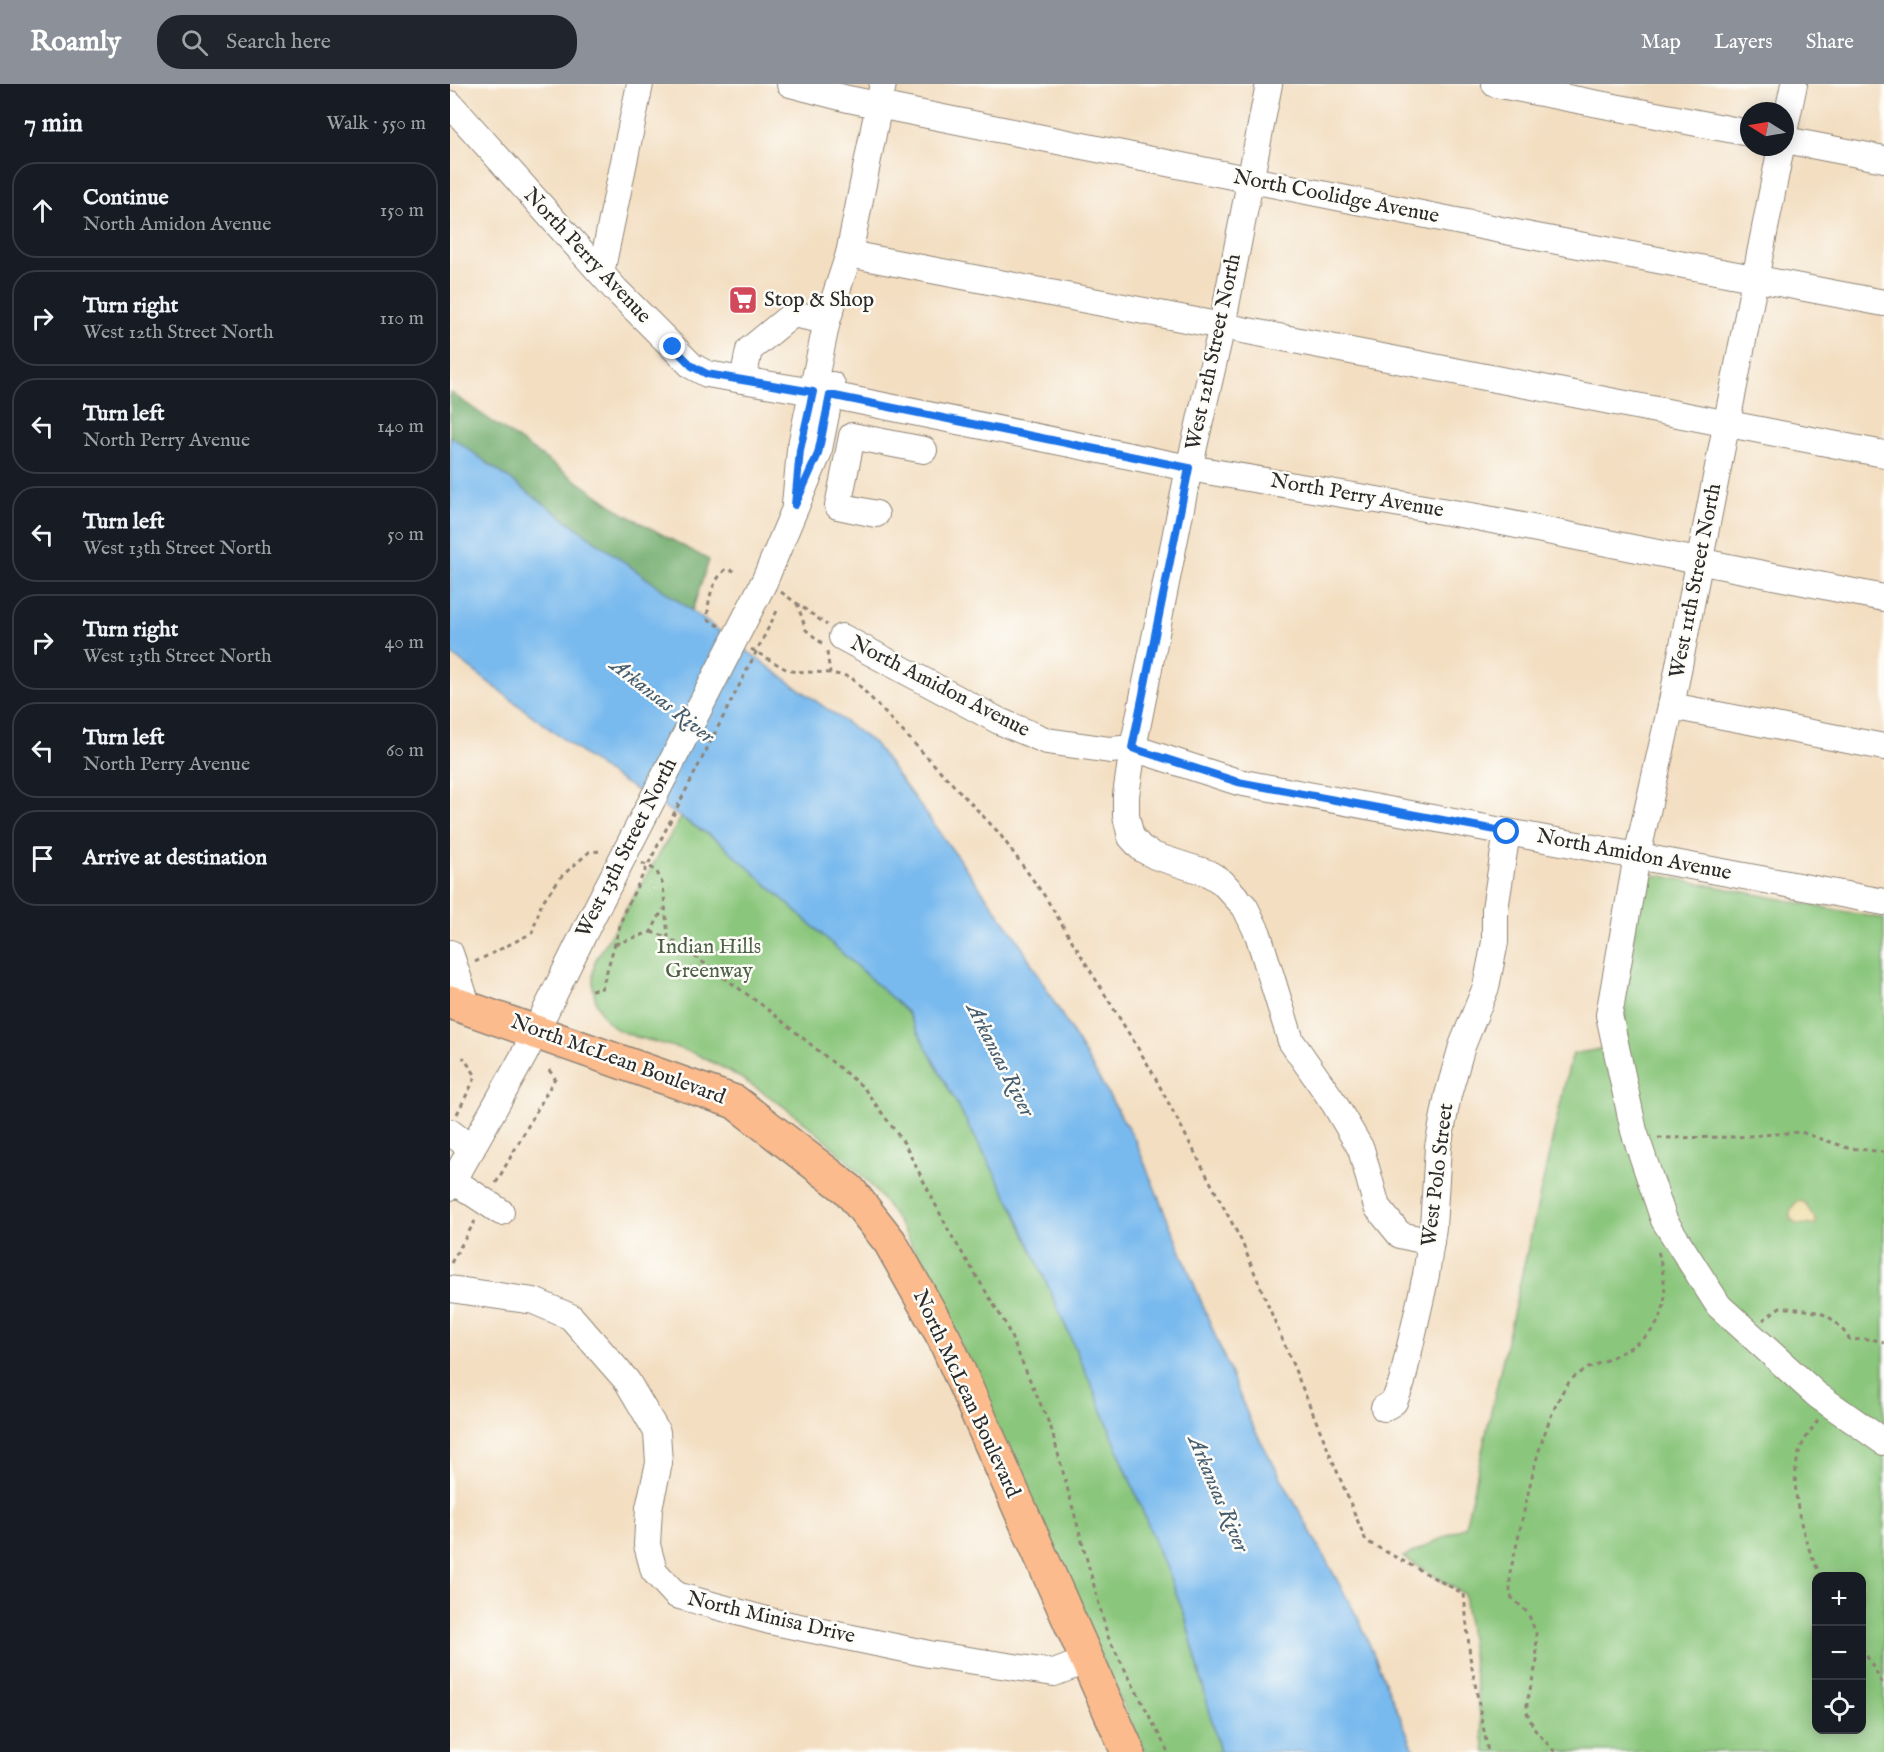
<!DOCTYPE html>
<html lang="en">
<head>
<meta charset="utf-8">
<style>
  :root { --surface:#171b24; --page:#20242c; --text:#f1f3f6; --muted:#9ea1a6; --line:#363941; --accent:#8c9099 }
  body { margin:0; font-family:"IM FELL English",serif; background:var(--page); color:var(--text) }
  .controls { position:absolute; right:18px; bottom:18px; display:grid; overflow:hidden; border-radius:12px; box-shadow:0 3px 15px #0003 }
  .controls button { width:54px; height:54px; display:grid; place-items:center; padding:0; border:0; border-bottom:2px solid var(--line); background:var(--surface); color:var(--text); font:30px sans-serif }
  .compass { position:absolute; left:1290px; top:18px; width:54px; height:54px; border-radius:50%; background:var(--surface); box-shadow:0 3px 15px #0003; rotate:281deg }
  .stop { position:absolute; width:18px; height:18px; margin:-14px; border:4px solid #1a73e8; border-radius:50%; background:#fff }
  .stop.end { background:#1a73e8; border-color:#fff; box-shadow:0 2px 6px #0008 }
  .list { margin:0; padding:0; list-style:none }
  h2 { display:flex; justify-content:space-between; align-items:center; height:78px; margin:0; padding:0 24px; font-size:26px }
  h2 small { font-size:20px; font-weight:400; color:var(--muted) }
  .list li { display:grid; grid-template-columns:39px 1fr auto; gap:18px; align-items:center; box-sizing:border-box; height:96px; margin:0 12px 12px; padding:0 12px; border:2px solid var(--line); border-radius:24px }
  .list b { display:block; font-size:22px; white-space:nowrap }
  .list p { margin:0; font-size:20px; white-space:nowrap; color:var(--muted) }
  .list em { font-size:20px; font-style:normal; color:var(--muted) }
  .icon { flex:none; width:33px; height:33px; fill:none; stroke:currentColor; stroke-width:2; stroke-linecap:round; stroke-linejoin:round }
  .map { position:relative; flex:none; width:1434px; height:1668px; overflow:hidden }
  header { display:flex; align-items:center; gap:36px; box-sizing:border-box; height:84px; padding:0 30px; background:var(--accent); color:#fff }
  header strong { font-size:28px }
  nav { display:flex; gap:33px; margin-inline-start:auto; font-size:21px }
  .search { width:420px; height:54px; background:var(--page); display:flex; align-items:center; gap:15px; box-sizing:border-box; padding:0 21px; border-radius:24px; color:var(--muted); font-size:22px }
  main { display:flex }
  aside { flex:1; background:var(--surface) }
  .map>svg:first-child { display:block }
  .green { fill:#8ac67c; stroke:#5a7854; stroke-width:1.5; fill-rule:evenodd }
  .forest { fill:#6fab6c; stroke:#4d6b4c; stroke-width:1.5 }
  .sand { fill:#eeda9e; stroke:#8c8264; stroke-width:1.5 }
  .water { fill:#79baee; stroke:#52728c; stroke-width:1.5 }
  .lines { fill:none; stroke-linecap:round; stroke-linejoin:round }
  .minor-casing { stroke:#8f8476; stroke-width:28 }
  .major-casing { stroke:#8f8476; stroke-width:36 }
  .path { stroke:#8f8476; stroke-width:3; stroke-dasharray:4.5 4.5; stroke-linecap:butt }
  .minor { stroke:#fff; stroke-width:26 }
  .major { stroke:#fbbb8d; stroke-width:33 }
  .minor-bridge-casing { stroke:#8f8476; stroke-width:28; stroke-linecap:butt }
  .path-bridge { stroke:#8f8476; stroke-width:3; stroke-dasharray:4.5 4.5; stroke-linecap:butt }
  .minor-bridge { stroke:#fff; stroke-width:26 }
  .route { stroke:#1a73e8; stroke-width:8 }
  .labels { text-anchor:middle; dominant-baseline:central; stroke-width:5; stroke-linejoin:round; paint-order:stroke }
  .street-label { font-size:21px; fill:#2b2b2b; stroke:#fdfcf7 }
  .poi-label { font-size:21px; fill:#2b2b2b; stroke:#fdfcf7; text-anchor:start }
  .park-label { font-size:21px; fill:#4c6147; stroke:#fdfcf7 }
  .water-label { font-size:22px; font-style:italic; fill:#465d6f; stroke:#fdfcf7 }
</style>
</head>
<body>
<header>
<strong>Roamly</strong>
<div class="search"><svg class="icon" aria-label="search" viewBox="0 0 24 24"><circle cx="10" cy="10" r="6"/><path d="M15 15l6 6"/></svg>Search here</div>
<nav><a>Map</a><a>Layers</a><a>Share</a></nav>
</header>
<main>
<aside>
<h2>7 min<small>Walk · 550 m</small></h2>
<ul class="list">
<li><svg class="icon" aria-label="ahead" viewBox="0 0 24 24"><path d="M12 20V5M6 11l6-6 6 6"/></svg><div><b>Continue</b><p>North Amidon Avenue</p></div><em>150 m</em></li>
<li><svg class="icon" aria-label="right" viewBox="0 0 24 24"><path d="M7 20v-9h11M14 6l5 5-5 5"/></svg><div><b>Turn right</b><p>West 12th Street North</p></div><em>110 m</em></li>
<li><svg class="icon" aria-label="left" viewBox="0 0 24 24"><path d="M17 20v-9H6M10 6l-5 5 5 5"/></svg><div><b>Turn left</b><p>North Perry Avenue</p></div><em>140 m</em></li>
<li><svg class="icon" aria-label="left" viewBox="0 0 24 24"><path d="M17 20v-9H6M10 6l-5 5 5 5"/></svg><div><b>Turn left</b><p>West 13th Street North</p></div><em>50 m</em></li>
<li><svg class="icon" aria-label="right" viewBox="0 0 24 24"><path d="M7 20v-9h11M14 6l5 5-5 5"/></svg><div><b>Turn right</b><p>West 13th Street North</p></div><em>40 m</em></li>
<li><svg class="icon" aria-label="left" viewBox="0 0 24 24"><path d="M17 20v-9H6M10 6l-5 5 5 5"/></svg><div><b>Turn left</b><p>North Perry Avenue</p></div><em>60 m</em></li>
<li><svg class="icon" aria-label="arrive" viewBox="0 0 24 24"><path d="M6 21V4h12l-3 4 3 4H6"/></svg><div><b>Arrive at destination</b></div></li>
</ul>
</aside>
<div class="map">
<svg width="1434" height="1668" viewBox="0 0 1434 1668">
  <rect width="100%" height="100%" fill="#fdfcf7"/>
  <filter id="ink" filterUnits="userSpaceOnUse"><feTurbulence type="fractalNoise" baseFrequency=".0167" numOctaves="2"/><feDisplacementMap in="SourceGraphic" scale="12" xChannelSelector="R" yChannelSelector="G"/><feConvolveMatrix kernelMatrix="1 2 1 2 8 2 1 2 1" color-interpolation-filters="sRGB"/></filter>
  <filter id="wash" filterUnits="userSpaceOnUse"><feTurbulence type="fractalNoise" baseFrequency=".008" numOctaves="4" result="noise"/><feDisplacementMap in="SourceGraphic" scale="24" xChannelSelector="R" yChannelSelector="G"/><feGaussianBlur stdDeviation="1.35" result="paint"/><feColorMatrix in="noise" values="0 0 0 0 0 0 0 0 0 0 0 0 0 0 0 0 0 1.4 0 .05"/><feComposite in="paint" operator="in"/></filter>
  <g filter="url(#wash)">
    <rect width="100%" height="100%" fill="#f3dec1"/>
    <g class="green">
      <path d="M 231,734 L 269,757 L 457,928 L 564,1125 L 645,1309 L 735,1532 L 770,1668 L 695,1668 C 640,1554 589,1437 537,1321 C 505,1249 470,1157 418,1098 C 370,1046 312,1002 248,971 C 229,962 174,953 162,942 C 143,925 140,900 145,877 Z"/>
      <path d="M 1207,791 L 1434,835 L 1434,1668 L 1035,1668 L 1014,1510 L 953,1473 L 1015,1443 L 1118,986 L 1123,970 L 1173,961 L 1176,902 L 1189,809 L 1197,796 ZM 1366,1492 L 1412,1492 L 1412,1646 L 1366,1646 Z"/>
    </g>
    <polygon class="forest" points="0,308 173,429 259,476 242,527 0,352"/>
    <polygon class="sand" points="1347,1117 1354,1118 1366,1136 1365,1141 1347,1140 1340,1134 1340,1128"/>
    <polygon class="water" points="0,352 424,659 566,853 685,1056 801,1339 910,1538 965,1668 770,1668 735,1532 645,1309 564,1125 457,928 269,757 155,687 0,569"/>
  </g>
  <g filter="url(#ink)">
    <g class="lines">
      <g class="minor-casing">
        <g id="minor">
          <polyline points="340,0 398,15 1076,151 1434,219"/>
          <polyline points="819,0 772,242 739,384 683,664 676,711 676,732 681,753 692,765 705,772 758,789 772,798 795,823 808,850 841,957 884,1019 911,1065 927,1123 950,1151 981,1158"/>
          <polyline points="1045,0 1299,49"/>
          <polyline points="0,20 166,206 242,282 257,290 363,308"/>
          <polyline points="1335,43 1344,0"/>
          <polyline points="1335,56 1434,75"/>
          <polyline points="1331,63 1221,622 1187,772 1159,931 1184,1047 1214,1136 1269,1222 1367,1311 1434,1358"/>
          <polyline points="399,170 1434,370"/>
          <polyline points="151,189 190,0"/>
          <polyline points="293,296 299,266 343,230 377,237"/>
          <polyline points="380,311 739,384 1027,433 1434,514"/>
          <polyline points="345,421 350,366 377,237 399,170 433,0"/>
          <polyline points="426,430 388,422 402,352 474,366"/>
          <polyline points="314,498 368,370 382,301"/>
          <polyline points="392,553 549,637 597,657 660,666 683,664 788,698 1434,818"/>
          <polyline points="1221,622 1434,663"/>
          <polyline points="0,869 18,923"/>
          <polyline points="0,1048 22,1065"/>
          <polyline points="4,1097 51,1128"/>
          <polyline points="0,1103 74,971 137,843"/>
          <polyline points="0,1205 84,1217 121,1233 177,1297 207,1348 209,1379 199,1424 197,1461 204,1487 226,1511 320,1537 479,1570 604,1589 638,1576"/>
          <polyline points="934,1324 944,1318 952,1298 976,1191 983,1143 988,1063 998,1011 1012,962 1036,903 1045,858 1045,825 1057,748"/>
        </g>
      </g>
      <g class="major-casing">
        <polyline id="major" points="0,918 285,1018 399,1106 440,1158 494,1254 678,1668"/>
      </g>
      <g class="path">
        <polyline points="331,508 377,541"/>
        <polyline points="347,519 356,546 373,560"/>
        <path d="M 269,542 L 258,535 C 257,517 262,497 276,485 L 285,487"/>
        <polyline points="301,565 339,587 380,589 401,593 549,749 594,811 700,984 791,1156 916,1457 1014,1510 1020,1573 1038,1668"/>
        <polyline points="377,568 380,589"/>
        <polyline points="192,779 206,786 213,801 218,853 316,924 413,1003 454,1059 500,1149 555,1239 601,1344 658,1553 718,1668"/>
        <polyline points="201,848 218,853"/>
        <polyline points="165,860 201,848 213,825"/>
        <polyline points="25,878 82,849 92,818 112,792 139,768 152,767"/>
        <polyline points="141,906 152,904 174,828"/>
        <polyline points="7,1030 26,992 13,973"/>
        <polyline points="1208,1054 1286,1053 1351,1048 1398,1064 1434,1068"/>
        <polyline points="46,1099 105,994 99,986"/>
        <polyline points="1,1179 25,1137"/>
        <path d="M 1313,1236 L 1330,1223 C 1366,1228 1379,1224 1400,1256 L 1422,1255 L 1434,1259"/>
        <path d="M 1368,1336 C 1361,1347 1353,1356 1349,1369 C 1338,1405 1354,1460 1371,1492"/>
        <polyline points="1412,1564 1434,1602"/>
        <path d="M 1105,1668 L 1085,1646 L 1077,1629 L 1077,1618 L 1087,1577 L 1086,1549 L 1078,1529 L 1060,1512 L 1060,1488 C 1076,1428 1083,1362 1113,1307 C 1121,1291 1136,1285 1152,1278 C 1211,1251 1225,1232 1208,1167"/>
      </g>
      <use href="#minor" class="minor"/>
      <use href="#major" class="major"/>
      <g class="minor-bridge-casing">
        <polyline id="minor-bridge" points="137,843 314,498"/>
      </g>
      <polyline class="path-bridge" points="174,828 328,525"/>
      <use href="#minor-bridge" class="minor-bridge"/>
    </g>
  </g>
  <g class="lines" filter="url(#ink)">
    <polyline class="route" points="223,263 242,282 257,290 363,308 350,366 345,421 368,370 380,311 739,384 682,664 788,698 1057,748"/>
  </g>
  <defs>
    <g id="supermarket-square" transform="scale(1.5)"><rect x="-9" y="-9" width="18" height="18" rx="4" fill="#d1495b" stroke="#fdfcf7"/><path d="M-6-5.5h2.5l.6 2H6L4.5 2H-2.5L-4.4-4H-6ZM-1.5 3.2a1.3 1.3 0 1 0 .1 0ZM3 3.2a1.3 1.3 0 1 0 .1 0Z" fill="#fff"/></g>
  </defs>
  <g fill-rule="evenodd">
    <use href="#supermarket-square" x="293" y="216"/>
  </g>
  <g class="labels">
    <g class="street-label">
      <text transform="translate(886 113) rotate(11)">North Coolidge Avenue</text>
      <text transform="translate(137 172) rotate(47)">North Perry Avenue</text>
      <text transform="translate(764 268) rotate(-78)">West 12th Street North</text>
      <text transform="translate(907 412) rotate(10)">North Perry Avenue</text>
      <text transform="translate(1246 497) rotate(-79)">West 11th Street North</text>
      <text transform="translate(490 603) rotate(27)">North Amidon Avenue</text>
      <text transform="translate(177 764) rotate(-63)">West 13th Street North</text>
      <text transform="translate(1184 771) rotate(11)">North Amidon Avenue</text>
      <text transform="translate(168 976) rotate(20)">North McLean Boulevard</text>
      <text transform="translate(988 1091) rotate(-83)">West Polo Street</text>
      <text transform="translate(516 1310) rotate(65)">North McLean Boulevard</text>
      <text transform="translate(321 1534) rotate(13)">North Minisa Drive</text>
    </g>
    <g class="poi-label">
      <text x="314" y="216">Stop &amp; Shop</text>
    </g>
    <g class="park-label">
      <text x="259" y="863">Indian Hills<tspan x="259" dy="24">Greenway</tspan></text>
    </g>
    <g class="water-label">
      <text transform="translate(212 617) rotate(38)">Arkansas River</text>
      <text transform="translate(550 976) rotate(63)">Arkansas River</text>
      <text transform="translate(768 1410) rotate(67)">Arkansas River</text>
    </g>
  </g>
</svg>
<div class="controls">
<button>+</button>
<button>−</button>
<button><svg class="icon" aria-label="locate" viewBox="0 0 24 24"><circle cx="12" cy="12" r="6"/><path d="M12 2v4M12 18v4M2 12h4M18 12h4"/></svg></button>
</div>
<svg class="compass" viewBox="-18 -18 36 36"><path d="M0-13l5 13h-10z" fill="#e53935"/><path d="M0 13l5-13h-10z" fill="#9ea1a6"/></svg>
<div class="stop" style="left:1057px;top:748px"></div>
<div class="stop end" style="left:223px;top:263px"></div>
</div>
</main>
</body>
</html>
